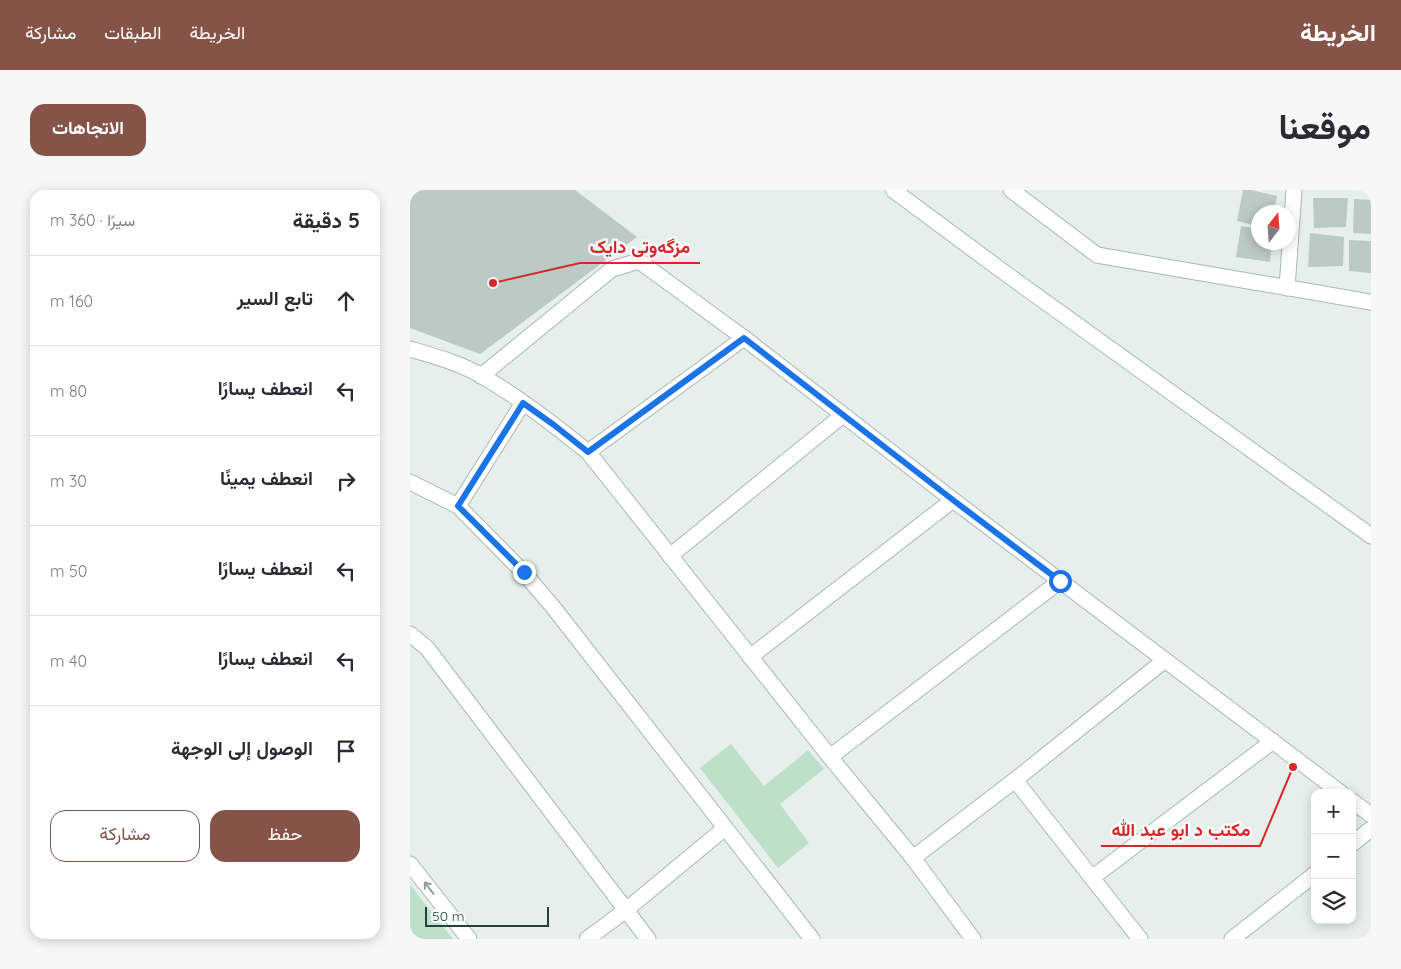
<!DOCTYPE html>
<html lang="ar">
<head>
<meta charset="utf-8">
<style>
  :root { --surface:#fff; --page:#f7f7f7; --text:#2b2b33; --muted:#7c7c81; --line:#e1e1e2; --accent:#855347 }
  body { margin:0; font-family:Quicksand,Vazirmatn,sans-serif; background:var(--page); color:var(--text); direction:rtl }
  .controls { position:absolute; right:15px; bottom:15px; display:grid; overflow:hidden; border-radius:10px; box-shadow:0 2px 12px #0003 }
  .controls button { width:45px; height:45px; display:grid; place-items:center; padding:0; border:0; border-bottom:1px solid var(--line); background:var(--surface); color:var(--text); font:25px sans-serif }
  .compass { position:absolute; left:841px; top:15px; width:45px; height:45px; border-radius:50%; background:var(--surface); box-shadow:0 2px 12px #0003; rotate:17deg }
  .scale { position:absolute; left:15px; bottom:12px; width:124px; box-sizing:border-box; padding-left:5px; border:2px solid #24423a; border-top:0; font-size:14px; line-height:18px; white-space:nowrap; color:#24423a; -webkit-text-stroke:4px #f7fbf9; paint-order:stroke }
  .stop { position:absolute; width:15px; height:15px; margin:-11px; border:4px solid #1a73e8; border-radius:50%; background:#fff }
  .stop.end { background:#1a73e8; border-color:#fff; box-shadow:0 1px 5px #0008 }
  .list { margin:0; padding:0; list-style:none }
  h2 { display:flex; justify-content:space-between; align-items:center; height:65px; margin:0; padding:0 20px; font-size:21px }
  h2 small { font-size:16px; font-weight:400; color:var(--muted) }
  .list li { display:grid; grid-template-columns:32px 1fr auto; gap:15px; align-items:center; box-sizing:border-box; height:90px; padding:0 20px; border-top:1px solid var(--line) }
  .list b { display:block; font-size:19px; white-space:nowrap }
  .list em { font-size:16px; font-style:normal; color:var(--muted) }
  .actions { display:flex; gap:10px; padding:15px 20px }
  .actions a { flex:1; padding:11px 0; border:1px solid var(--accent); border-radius:15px; text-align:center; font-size:18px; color:var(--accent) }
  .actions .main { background:var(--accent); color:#fff }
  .icon { flex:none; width:28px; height:28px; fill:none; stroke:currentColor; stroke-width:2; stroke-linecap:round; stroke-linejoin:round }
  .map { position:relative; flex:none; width:961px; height:749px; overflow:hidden; direction:ltr; border-radius:15px }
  header { display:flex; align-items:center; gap:30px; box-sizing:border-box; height:70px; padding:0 25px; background:var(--accent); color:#fff }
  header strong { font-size:24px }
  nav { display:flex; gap:28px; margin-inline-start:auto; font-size:18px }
  .intro { display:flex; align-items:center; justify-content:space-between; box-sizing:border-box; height:120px; padding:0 30px }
  h1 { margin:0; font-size:35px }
  .button { padding:12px 22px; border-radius:15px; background:var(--accent); color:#fff; font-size:18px; font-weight:700 }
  main { display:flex; gap:30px; padding:0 30px }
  aside { flex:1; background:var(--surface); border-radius:15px; box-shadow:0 2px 12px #0003 }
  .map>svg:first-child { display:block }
  .green { fill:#bfe0c8 }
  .building { fill:#bbcac4 }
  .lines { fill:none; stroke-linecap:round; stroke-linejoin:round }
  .street-casing { stroke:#a8b8b2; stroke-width:17 }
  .secondary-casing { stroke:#a4bbb3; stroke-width:17 }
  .street { stroke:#fff; stroke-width:15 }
  .secondary { stroke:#fff; stroke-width:15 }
  .oneway { stroke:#92a09c }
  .route { stroke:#1a73e8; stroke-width:6 }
  .leader { fill:none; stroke:#d62828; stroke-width:2 }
  .callout-dot { fill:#d62828; stroke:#f7fbf9; stroke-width:2 }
  .callout-label { font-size:18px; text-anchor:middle; font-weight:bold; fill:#d62828; stroke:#f7fbf9; stroke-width:5; stroke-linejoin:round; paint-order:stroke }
</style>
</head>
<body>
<header>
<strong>الخريطة</strong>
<nav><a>الخريطة</a><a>الطبقات</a><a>مشاركة</a></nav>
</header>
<div class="intro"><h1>موقعنا</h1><a class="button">الاتجاهات</a></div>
<main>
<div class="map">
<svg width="961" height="749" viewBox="0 0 961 749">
  <rect width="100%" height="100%" fill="#e6efeb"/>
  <g class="green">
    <polygon points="321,554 354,596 398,560 414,579 370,614 399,653 368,678 290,578"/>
    <polygon points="0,695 43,749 0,749"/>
  </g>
  <g class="building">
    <polygon points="0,0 165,0 227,47 70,164 0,138"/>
    <polygon points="833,0 841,0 867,6 864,22 848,22 848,36 827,31"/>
    <polygon points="903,8 938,8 936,37 904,38"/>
    <polygon points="944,9 961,10 961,44 943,43"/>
    <polygon points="831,36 848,39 848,52 862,52 860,72 826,67"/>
    <polygon points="900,43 934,47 933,76 898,77"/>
    <polygon points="939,50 961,51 961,83 939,81"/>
  </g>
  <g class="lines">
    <g class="street-casing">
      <g id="street">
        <polyline points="601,0 687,65 961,112"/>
        <polyline points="877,98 884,0"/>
        <path d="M 0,159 C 24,166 50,173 72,186 C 110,208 144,235 178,262 L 420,567 L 503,668 L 563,749"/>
        <polyline points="71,186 202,79 229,71 334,148 543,310 931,603"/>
        <polyline points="178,262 334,148"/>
        <polyline points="0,292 48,316 114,383 143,417 402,749"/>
        <polyline points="48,316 113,213"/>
        <polyline points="260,366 433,225"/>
        <polyline points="0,444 17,458 238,749"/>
        <polyline points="340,467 543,310"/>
        <polyline points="420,567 650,391"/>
        <polyline points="605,590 730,749"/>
        <polyline points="942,611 961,625"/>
        <polyline points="942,654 961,639"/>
        <polyline points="503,668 605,590 755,470"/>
        <polyline points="0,674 59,749"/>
        <polyline points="683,687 863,551"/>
        <polyline points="177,749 216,720 315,638"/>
        <polyline points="822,749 905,684"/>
      </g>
    </g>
    <g class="secondary-casing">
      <polyline id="secondary" points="483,0 595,83 961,346"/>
    </g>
    <use href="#street" class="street"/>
    <use href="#secondary" class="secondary"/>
  </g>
  <defs><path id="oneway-shaft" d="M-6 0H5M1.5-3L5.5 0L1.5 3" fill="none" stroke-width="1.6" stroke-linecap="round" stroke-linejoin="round" transform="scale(1.25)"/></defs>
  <use class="oneway" href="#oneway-shaft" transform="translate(19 698) rotate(-128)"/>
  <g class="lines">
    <polyline class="route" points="114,382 48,316 113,213 144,235 178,262 334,148 543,310 650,391"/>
  </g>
  <path class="leader" d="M83 93L170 73H290M883 577L850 656H691"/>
  <g class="callout-dot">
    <circle cx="83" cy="93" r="5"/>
    <circle cx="883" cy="577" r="5"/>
  </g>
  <g class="callout-label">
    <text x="230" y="63">مزگەوتی دایک</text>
    <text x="771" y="646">مكتب د ابو عبد الله</text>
  </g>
</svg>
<div class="controls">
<button>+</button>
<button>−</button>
<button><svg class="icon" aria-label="layers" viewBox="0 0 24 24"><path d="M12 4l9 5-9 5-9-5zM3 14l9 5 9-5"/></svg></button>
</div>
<svg class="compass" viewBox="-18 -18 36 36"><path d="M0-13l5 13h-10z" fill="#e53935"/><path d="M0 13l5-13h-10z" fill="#7c7c81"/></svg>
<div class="scale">50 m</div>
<div class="stop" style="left:650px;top:391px"></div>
<div class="stop end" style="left:114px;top:382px"></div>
</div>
<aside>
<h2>5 دقيقة<small>سيرًا · 360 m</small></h2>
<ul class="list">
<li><svg class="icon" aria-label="ahead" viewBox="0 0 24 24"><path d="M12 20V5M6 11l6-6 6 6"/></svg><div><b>تابع السير</b></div><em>160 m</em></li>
<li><svg class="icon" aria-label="left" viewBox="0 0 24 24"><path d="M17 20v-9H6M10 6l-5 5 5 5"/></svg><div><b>انعطف يسارًا</b></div><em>80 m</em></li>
<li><svg class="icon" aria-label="right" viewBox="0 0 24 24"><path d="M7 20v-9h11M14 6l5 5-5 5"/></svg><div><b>انعطف يمينًا</b></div><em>30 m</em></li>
<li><svg class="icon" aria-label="left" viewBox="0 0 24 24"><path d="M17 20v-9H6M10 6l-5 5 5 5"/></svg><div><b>انعطف يسارًا</b></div><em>50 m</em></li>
<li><svg class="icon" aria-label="left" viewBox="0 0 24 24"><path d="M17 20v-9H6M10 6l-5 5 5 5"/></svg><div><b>انعطف يسارًا</b></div><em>40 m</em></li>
<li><svg class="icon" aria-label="arrive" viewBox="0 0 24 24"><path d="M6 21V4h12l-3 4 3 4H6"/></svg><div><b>الوصول إلى الوجهة</b></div></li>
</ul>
<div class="actions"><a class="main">حفظ</a><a>مشاركة</a></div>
</aside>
</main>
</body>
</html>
